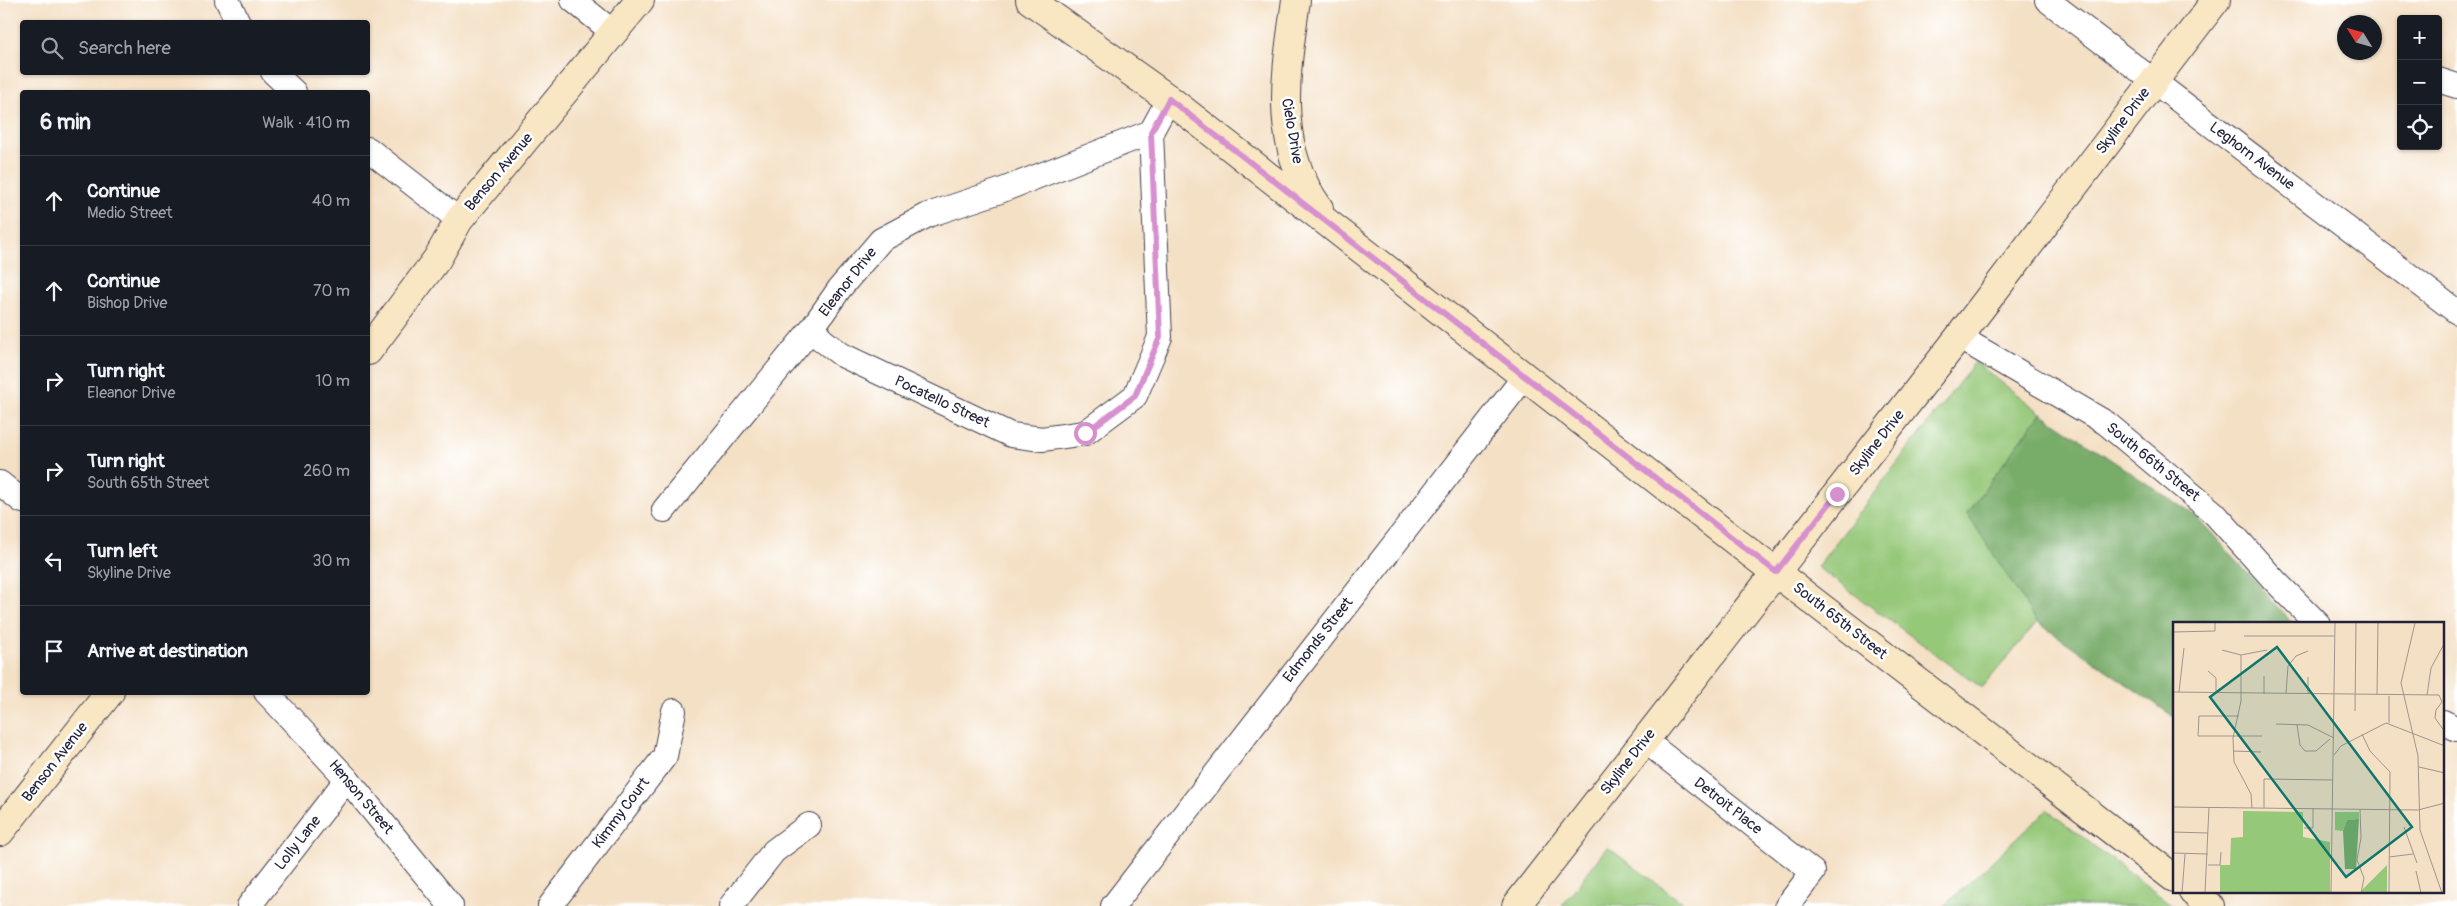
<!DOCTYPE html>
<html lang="en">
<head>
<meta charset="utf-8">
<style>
  :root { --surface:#171b24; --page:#20242c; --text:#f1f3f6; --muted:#9ea1a6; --line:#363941 }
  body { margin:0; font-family:Pangolin,sans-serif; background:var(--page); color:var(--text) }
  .controls { position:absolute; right:15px; top:15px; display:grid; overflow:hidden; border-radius:5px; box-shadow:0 1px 4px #0004 }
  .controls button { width:45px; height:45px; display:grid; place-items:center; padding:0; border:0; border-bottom:1px solid var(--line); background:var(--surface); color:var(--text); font:25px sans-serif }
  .compass { position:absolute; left:2337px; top:15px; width:45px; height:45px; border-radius:50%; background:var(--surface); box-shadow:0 1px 4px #0004; rotate:307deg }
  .stop { position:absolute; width:15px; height:15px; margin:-11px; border:4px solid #d690ce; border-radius:50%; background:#fff }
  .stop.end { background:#d690ce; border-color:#fff; box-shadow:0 1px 5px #0008 }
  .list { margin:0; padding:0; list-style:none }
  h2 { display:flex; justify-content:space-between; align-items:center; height:65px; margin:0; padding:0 20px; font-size:21px }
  h2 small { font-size:16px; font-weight:400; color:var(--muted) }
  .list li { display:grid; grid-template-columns:32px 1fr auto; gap:15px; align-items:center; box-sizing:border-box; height:90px; padding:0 20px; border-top:1px solid var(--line) }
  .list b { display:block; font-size:19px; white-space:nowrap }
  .list p { margin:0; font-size:16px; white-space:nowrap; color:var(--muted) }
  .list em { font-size:16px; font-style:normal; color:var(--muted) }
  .icon { flex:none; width:28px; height:28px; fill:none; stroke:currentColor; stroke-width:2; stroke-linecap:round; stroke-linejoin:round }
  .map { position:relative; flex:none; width:2457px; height:906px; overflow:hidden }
  .search { position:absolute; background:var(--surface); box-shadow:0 1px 4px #0004; left:20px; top:20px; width:350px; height:55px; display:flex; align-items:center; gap:12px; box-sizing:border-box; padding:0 18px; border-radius:5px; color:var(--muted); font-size:19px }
  .panel { position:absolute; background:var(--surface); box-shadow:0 1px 4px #0004; left:20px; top:90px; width:350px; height:605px; border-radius:5px }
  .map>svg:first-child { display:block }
  .green { fill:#96c879; stroke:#5c755a }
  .forest { fill:#78ac69; stroke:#4d6752 }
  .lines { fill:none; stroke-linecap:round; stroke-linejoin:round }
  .street-casing { stroke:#423e50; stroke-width:26 }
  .secondary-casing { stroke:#423e50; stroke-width:30 }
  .street { stroke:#fff; stroke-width:24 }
  .secondary { stroke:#f9e7c3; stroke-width:28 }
  .route { stroke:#d690ce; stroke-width:6 }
  .labels { text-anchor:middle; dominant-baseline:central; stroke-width:5; stroke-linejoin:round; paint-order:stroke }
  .street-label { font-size:15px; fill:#22223b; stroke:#fff }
  .inset-road { fill:none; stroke:#a0948e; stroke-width:1 }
  .view { fill:#0f766e; fill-opacity:0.15; stroke:#0f766e; stroke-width:2.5 }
  .inset-edge { fill:none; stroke:#22223b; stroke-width:2.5 }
</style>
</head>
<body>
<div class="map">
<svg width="2457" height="906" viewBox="0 0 2457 906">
  <rect width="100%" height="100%" fill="#fff"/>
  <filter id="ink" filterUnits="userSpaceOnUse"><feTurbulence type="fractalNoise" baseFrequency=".02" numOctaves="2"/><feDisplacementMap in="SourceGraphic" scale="10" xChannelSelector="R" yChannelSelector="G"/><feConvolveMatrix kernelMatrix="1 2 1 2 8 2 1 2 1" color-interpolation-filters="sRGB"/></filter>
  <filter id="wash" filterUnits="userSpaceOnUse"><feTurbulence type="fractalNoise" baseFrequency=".0096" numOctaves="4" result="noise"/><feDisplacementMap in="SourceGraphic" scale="20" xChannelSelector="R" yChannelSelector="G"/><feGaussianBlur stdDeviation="1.12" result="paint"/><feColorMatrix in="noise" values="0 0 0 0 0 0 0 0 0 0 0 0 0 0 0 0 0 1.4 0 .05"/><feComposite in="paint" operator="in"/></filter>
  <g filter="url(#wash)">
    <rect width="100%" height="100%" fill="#f4e0c5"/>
    <g class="green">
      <polygon points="1975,362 2041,413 1967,513 2037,622 1982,688 1817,567"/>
      <polygon points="2047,810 2173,906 1944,906"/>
      <polygon points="1607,847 1687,906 1562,906"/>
    </g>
    <polygon class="forest" points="2041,413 2197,517 2293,623 2174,624 2174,717 2037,622 1967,513"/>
  </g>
  <g filter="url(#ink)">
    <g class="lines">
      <g class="street-casing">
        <g id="street">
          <polyline points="227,0 238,22"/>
          <polyline points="573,0 614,33"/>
          <polyline points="2047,0 2457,312"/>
          <polyline points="273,72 294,92"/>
          <polyline points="2438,80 2457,86"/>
          <polyline points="368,149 459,220"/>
          <polyline points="813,327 821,339 842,355 1011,435 1042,439 1085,433 1135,396 1160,337 1151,132"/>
          <polyline points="1959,337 2106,423 2214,513 2275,581 2318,624"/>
          <polyline points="0,483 22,501"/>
          <polyline points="664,510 813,327 840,288 881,240 928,215 1000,191 1151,132 1169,99"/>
          <polyline points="266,692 347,779 451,906"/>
          <polyline points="2443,722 2457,729"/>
          <polyline points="1644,740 1813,872 1787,906"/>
          <polyline points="249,906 347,779"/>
          <polyline points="550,906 665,756 674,711"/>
          <polyline points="731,906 774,851 809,825"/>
          <polyline points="1113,906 1525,376"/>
        </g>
      </g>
      <g class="secondary-casing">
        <g id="secondary">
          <polyline points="1030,0 1169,99 1749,552 2174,878"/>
          <path d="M 1296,0 C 1286,73 1272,144 1319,208"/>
          <polyline points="368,351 437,259 459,220 640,0"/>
          <polyline points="0,832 110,692"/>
          <polyline points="2193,892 2210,906"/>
          <polyline points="1516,906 1959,337 2216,0"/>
        </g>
      </g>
      <use href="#street" class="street"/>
      <use href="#secondary" class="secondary"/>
    </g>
  </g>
  <g class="lines" filter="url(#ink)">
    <polyline class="route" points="1085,433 1135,396 1160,337 1151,132 1169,99 1776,572 1837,494"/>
  </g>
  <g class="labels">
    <g class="street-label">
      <text transform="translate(2123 121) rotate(-53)">Skyline Drive</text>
      <text transform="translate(1292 131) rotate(80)">Cielo Drive</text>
      <text transform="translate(2252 156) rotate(37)">Leghorn Avenue</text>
      <text transform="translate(499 172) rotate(-50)">Benson Avenue</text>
      <text transform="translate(848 282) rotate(-52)">Eleanor Drive</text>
      <text transform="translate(942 402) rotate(25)">Pocatello Street</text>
      <text transform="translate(1877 443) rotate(-52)">Skyline Drive</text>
      <text transform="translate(2153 462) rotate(39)">South 66th Street</text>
      <text transform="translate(1840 621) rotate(38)">South 65th Street</text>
      <text transform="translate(1318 640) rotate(-52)">Edmonds Street</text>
      <text transform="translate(55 762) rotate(-52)">Benson Avenue</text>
      <text transform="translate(1628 762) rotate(-52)">Skyline Drive</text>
      <text transform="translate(361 797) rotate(50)">Henson Street</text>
      <text transform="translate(1728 806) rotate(38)">Detroit Place</text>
      <text transform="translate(621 813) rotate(-53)">Kimmy Court</text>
      <text transform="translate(298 843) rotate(-52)">Lolly Lane</text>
    </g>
  </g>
  <g transform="translate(2173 622)">
    <rect width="271" height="271" fill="#f4e0c5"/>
    <path d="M 70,189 L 130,190 L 130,215 L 157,220 L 157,271 L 47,271 L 47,243 L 57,243 L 58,216 L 70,215 ZM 162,190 L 186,190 L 186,197 L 174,198 L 170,209 L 162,208 ZM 214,243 L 214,271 L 189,271 L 189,268 Z" fill="#96c879"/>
    <path d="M 186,197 L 183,247 L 172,247 L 170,209 L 174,198 Z" fill="#78ac69"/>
    <path class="inset-road" d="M 242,1 L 228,61 L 245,134 L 247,208 L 269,271M 0,10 L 42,9 L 42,1M 71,14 L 161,14M 49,28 L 68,33 L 94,28M 68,33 L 68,79 L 60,116 L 61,140 L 78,172 L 79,186M 35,49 L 43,56 L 43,71M 0,70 L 266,73 L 269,80 L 263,88 L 262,96 L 272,110M 6,70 L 11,26M 113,71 L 115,44 L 123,34 L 135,29M 91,72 L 91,54M 135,72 L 135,55M 204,73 L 205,1M 254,73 L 258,46 L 272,20M 182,89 L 183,1M 66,94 L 26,94 L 25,114 L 89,114M 216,101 L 216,74M 103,102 L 135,103 L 161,116M 124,103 L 127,123 L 132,129 L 143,129 L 157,117M 189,112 L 197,129 L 217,150 L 216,271M 60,129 L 88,130M 161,133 L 168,124 L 213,101 L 272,124M 246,145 L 272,151M 0,185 L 245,188 L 272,181M 91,186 L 91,157 L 160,158M 187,187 L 188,216 L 184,238 L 191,256 L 188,271M 231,205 L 244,241M 131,206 L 140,206 L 140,186M 0,210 L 35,211M 0,231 L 35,232M 216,235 L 240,232M 35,243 L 47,243 L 48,230M 243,249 L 248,271M 9,271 L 12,232M 32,271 L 36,185M 158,271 L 162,1"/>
    <path class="view" d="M 104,25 L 239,205 L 173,255 L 37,75 Z"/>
    <rect width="271" height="271" class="inset-edge"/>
  </g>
</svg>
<div class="controls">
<button>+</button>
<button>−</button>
<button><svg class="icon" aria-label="locate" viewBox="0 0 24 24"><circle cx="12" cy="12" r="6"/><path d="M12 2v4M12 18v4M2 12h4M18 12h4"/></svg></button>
</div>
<svg class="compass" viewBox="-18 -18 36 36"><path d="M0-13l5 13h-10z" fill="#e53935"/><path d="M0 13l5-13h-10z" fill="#9ea1a6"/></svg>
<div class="stop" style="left:1085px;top:433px"></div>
<div class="stop end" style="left:1837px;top:494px"></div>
<div class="search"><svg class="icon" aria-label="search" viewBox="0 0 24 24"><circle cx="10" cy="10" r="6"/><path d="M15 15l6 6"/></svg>Search here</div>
<section class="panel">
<h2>6 min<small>Walk · 410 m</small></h2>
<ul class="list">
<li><svg class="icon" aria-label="ahead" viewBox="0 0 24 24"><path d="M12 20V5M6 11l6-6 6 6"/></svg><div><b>Continue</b><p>Medio Street</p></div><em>40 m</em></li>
<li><svg class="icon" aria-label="ahead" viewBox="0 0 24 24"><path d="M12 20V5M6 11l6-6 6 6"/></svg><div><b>Continue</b><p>Bishop Drive</p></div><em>70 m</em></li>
<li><svg class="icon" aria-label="right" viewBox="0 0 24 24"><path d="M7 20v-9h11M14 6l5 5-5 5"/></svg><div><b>Turn right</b><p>Eleanor Drive</p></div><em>10 m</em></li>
<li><svg class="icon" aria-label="right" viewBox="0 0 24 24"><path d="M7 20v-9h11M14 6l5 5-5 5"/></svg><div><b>Turn right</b><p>South 65th Street</p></div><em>260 m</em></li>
<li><svg class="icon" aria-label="left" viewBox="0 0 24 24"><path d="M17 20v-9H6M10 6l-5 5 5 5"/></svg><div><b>Turn left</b><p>Skyline Drive</p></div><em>30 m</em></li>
<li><svg class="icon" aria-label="arrive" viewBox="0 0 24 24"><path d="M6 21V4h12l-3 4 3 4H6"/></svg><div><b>Arrive at destination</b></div></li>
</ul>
</section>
</div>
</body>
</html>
